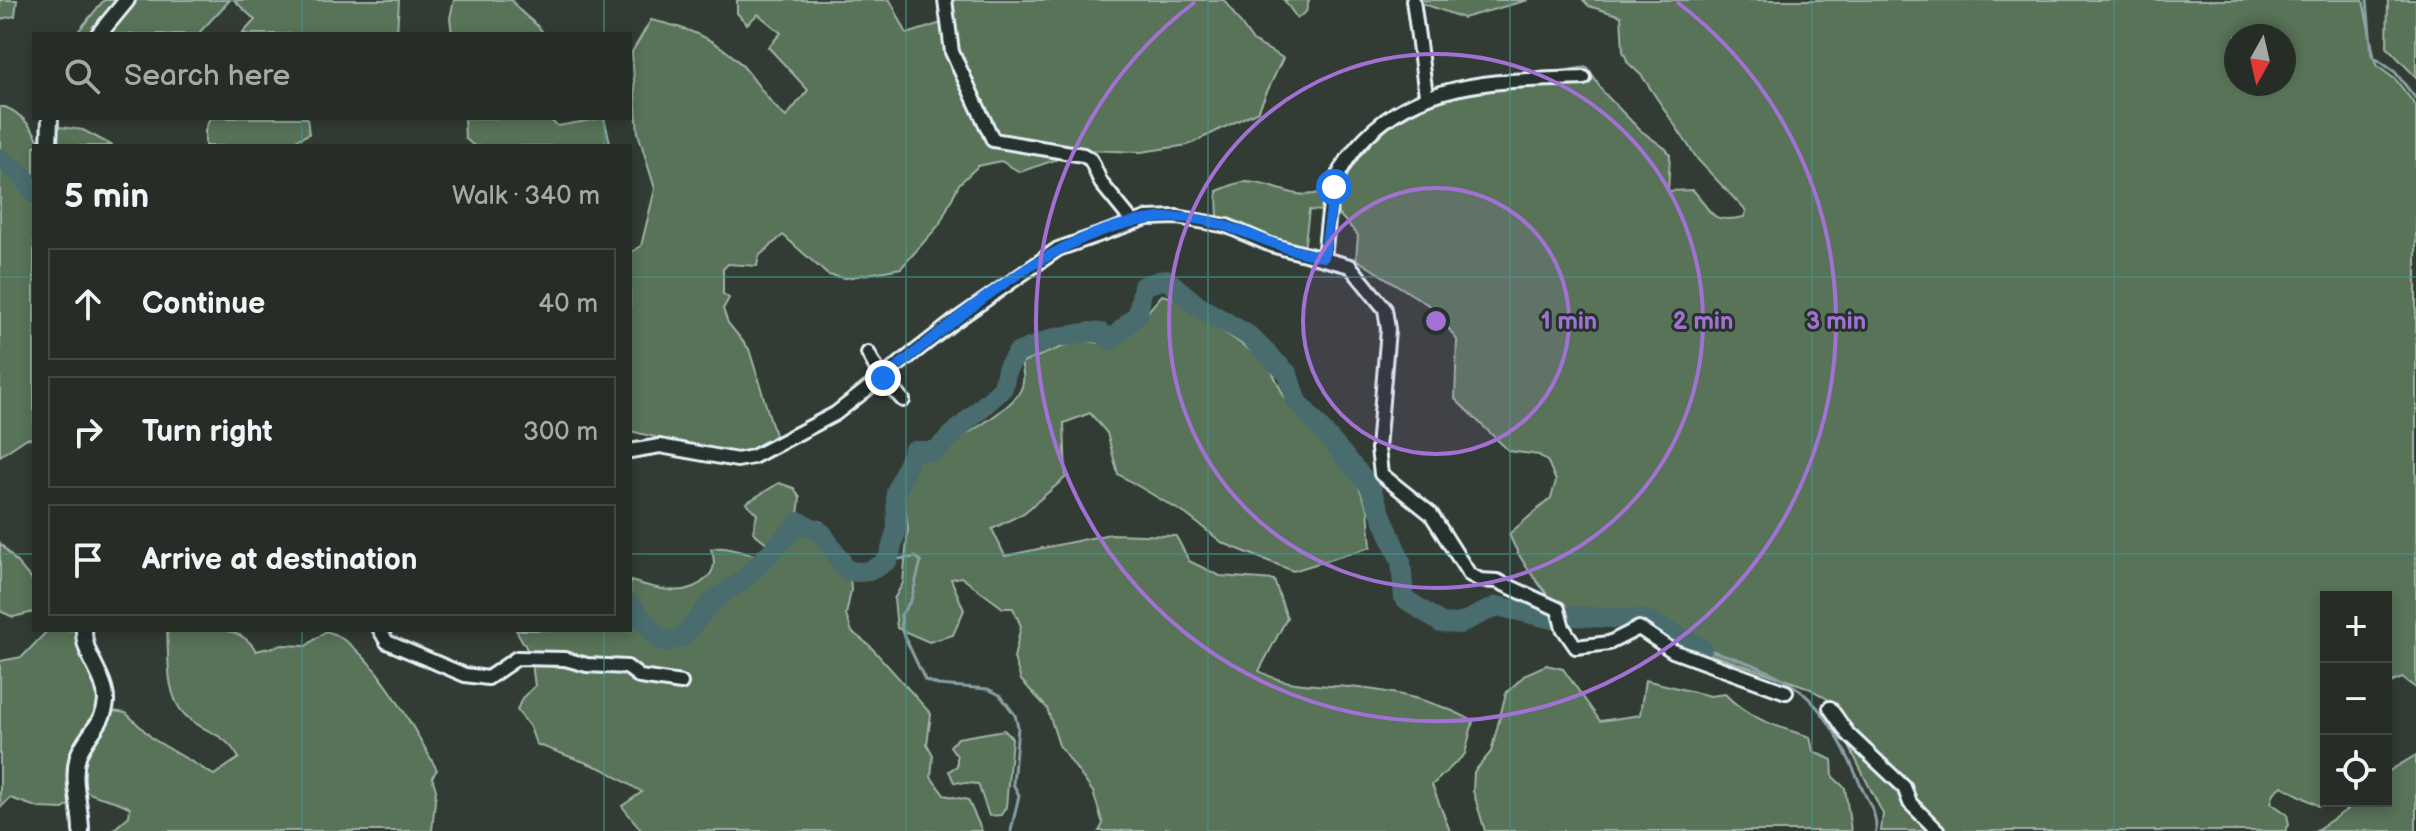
<!DOCTYPE html>
<html lang="en">
<head>
<meta charset="utf-8">
<style>
  :root { --surface:#262d27; --page:#323933; --text:#f1f3f6; --muted:#a4a8a7; --line:#424944 }
  body { margin:0; font-family:"Balsamiq Sans",sans-serif; background:var(--page); color:var(--text) }
  .controls { position:absolute; right:24px; bottom:24px; display:grid; overflow:hidden; border-radius:0px; box-shadow:0 4px 12px #0003 }
  .controls button { width:72px; height:72px; display:grid; place-items:center; padding:0; border:0; border-bottom:2px solid var(--line); background:var(--surface); color:var(--text); font:40px sans-serif }
  .compass { position:absolute; left:2224px; top:24px; width:72px; height:72px; border-radius:50%; background:var(--surface); box-shadow:0 4px 12px #0003; rotate:188deg }
  .stop { position:absolute; width:24px; height:24px; margin:-18px; border:6px solid #1a73e8; border-radius:50%; background:#fff }
  .stop.end { background:#1a73e8; border-color:#fff; box-shadow:0 2px 8px #0008 }
  .list { margin:0; padding:0; list-style:none }
  h2 { display:flex; justify-content:space-between; align-items:center; height:104px; margin:0; padding:0 32px; font-size:34px }
  h2 small { font-size:26px; font-weight:400; color:var(--muted) }
  .list li { display:grid; grid-template-columns:52px 1fr auto; gap:24px; align-items:center; box-sizing:border-box; height:112px; margin:0 16px 16px; padding:0 16px; border:2px solid var(--line); border-radius:0px }
  .list b { display:block; font-size:30px; white-space:nowrap }
  .list em { font-size:26px; font-style:normal; color:var(--muted) }
  .icon { flex:none; width:44px; height:44px; fill:none; stroke:currentColor; stroke-width:2; stroke-linecap:round; stroke-linejoin:round }
  .map { position:relative; flex:none; width:2416px; height:831px; overflow:hidden }
  .search { position:absolute; background:var(--surface); box-shadow:0 4px 12px #0003; left:32px; top:32px; width:600px; height:88px; display:flex; align-items:center; gap:20px; box-sizing:border-box; padding:0 28px; border-radius:0px; color:var(--muted); font-size:30px }
  .panel { position:absolute; background:var(--surface); box-shadow:0 4px 12px #0003; left:32px; top:144px; width:600px; height:488px; border-radius:0px }
  .map>svg:first-child { display:block }
  .green { fill:#597359; stroke:#a0b2a8; stroke-width:2; fill-rule:evenodd }
  .lines { fill:none; stroke-linecap:round; stroke-linejoin:round }
  .stream { stroke:#88a1a5; stroke-width:3 }
  .river { stroke:#486c6e; stroke-width:20 }
  .minor-casing { stroke:#e8f1f8; stroke-width:18 }
  .tertiary-casing { stroke:#e8f1f8; stroke-width:20 }
  .minor { stroke:#26332d; stroke-width:12 }
  .tertiary { stroke:#26332d; stroke-width:14 }
  .route { stroke:#1a73e8; stroke-width:10 }
  .grid { fill:none; stroke:#459590; stroke-width:2; stroke-opacity:0.55 }
  .ring { fill:none; stroke:#a171d3; stroke-width:4 }
  .centre { fill:#a171d3; stroke:#26332d; stroke-width:4 }
  .ring-label { font-size:24px; text-anchor:middle; font-weight:bold; fill:#a171d3; stroke:#26332d; stroke-width:6; stroke-linejoin:round; paint-order:stroke }
</style>
</head>
<body>
<div class="map">
<svg width="2416" height="831" viewBox="0 0 2416 831">
  <rect width="100%" height="100%" fill="#333c34"/>
  <filter id="ink" filterUnits="userSpaceOnUse"><feTurbulence type="fractalNoise" baseFrequency=".0125" numOctaves="2"/><feDisplacementMap in="SourceGraphic" scale="16" xChannelSelector="R" yChannelSelector="G"/><feConvolveMatrix kernelMatrix="1 2 1 2 8 2 1 2 1" color-interpolation-filters="sRGB"/></filter>
  <g filter="url(#ink)">
    <g class="green">
      <polygon points="0,0 17,0 15,16 0,19"/>
      <polygon points="104,0 230,0 198,34 76,34"/>
      <polygon points="234,0 399,0 397,34 242,34 255,20"/>
      <path d="M 454,0 L 512,0 C 518,14 536,20 544,34 L 452,34 L 450,18 Z"/>
      <path d="M 737,0 L 890,0 L 907,34 L 954,19 L 951,0 L 1224,0 L 1253,41 L 1283,58 L 1258,111 L 1188,145 L 1141,152 L 1084,150 L 1020,172 L 1001,161 L 978,166 L 959,184 L 939,225 L 901,268 L 846,278 L 828,275 L 783,235 L 759,256 L 757,266 L 728,264 L 723,269 L 723,294 L 729,298 L 723,309 L 728,323 L 749,349 L 775,435 L 751,453 L 733,456 L 630,431 L 630,253 L 641,246 L 655,189 L 638,133 L 632,52 L 651,20 C 684,27 716,38 741,64 C 757,81 767,102 786,117 L 808,90 L 768,47 L 781,33 L 758,14 L 747,24 L 737,13 Z"/>
      <polygon points="1284,0 1309,0 1306,12 1297,18"/>
      <polygon points="1413,0 1528,0 1463,18"/>
      <path d="M 1583,0 L 2363,0 L 2376,65 L 2396,80 L 2416,106 L 2416,688 L 2402,678 L 2386,685 L 2386,597 L 2326,597 L 2324,803 L 2319,806 L 2282,786 L 2274,793 L 2271,803 L 2287,814 L 2289,825 L 2285,831 L 1881,831 L 1883,814 L 1844,736 L 1840,710 L 1829,700 L 1807,687 L 1701,651 L 1653,620 L 1565,614 C 1542,589 1522,566 1509,534 L 1551,498 L 1556,481 L 1548,462 L 1539,455 L 1509,451 L 1455,399 L 1457,340 L 1433,308 L 1356,259 L 1358,235 L 1337,212 L 1309,210 L 1304,250 L 1218,220 L 1217,191 C 1226,188 1236,182 1246,182 C 1273,182 1295,202 1322,192 C 1350,183 1361,145 1383,125 C 1425,86 1531,76 1587,67 L 1604,93 L 1640,130 L 1666,149 L 1670,155 L 1668,191 L 1693,190 C 1713,212 1708,224 1744,217 L 1746,211 L 1698,160 L 1642,76 L 1628,63 L 1623,51 L 1621,16 L 1589,6 ZM 2236,36 L 2284,36 L 2284,84 L 2236,84 Z"/>
      <polygon points="2388,0 2416,0 2416,77 2387,47"/>
      <path d="M 5,107 C 21,113 35,130 41,146 L 34,146 L 34,439 L 27,438 L 0,456 L 0,107 Z"/>
      <polygon points="210,118 307,118 309,134 296,140 299,146 205,146 205,130"/>
      <polygon points="464,118 547,118 558,126 604,118 611,146 474,146 465,138"/>
      <polygon points="60,127 83,130 113,146 56,146 56,131"/>
      <path d="M 1162,295 L 1178,299 L 1268,363 L 1284,396 L 1356,480 L 1368,509 L 1371,547 L 1293,571 L 1223,543 L 1187,515 L 1118,474 L 1107,433 L 1090,413 L 1064,423 L 1066,477 L 1024,513 L 992,529 L 1005,556 L 1110,534 L 1176,536 L 1189,561 L 1220,576 L 1274,580 L 1287,618 L 1259,671 C 1292,690 1331,683 1368,689 C 1405,694 1441,703 1473,721 L 1465,754 L 1432,785 L 1450,831 L 1176,831 L 1166,828 L 1164,831 L 1099,831 L 1103,824 L 1093,792 L 1059,745 L 1047,708 L 1021,680 L 1014,658 L 1021,626 L 1013,608 L 1003,608 L 961,577 L 951,579 L 964,610 L 953,635 L 929,642 L 897,628 L 894,599 L 903,583 L 908,529 L 903,488 L 914,463 C 936,454 1008,412 1019,393 C 1025,383 1024,375 1021,363 L 1080,340 L 1099,343 L 1124,339 Z"/>
      <path d="M 779,483 L 794,488 L 800,498 L 798,515 L 822,522 L 849,557 L 851,590 L 846,615 L 852,632 L 869,645 L 931,714 L 927,744 L 933,755 L 931,777 L 944,795 L 968,800 L 982,831 L 642,831 L 622,806 L 642,792 L 603,769 L 536,744 L 530,727 L 517,710 L 522,698 L 535,686 L 531,656 L 516,630 L 630,630 L 630,581 C 658,588 684,600 707,578 C 716,569 715,560 711,549 C 732,544 744,557 763,555 L 769,545 L 753,532 L 757,514 L 746,503 Z"/>
      <polygon points="0,543 34,582 34,612 13,617 0,611"/>
      <polygon points="48,630 75,630 80,658 91,675 98,697 97,713 70,770 70,804 63,809 39,808 10,798 0,808 0,661 22,657"/>
      <path d="M 167,630 C 197,630 240,621 256,651 L 282,645 L 306,646 L 326,631 C 371,644 415,730 437,770 L 432,777 L 436,790 L 432,831 L 112,831 L 129,816 L 130,808 C 115,798 99,800 84,790 L 81,764 L 113,711 L 126,713 L 153,739 L 214,775 L 239,758 C 223,730 206,735 185,715 C 165,696 169,655 167,630 Z"/>
      <path d="M 1546,665 L 1563,669 L 1600,721 L 1640,715 L 1645,680 L 1710,696 L 1725,694 C 1748,719 1779,727 1810,737 L 1813,751 L 1832,760 L 1833,777 L 1845,788 L 1851,831 L 1485,831 L 1473,791 L 1474,772 L 1491,752 L 1506,693 L 1526,674 Z"/>
      <polygon points="1004,730 1012,738 1006,807 1001,815 989,816 978,784 954,782 949,771 957,766 957,756 950,746 958,738"/>
      <polygon points="2416,755 2416,831 2315,831 2360,801 2386,801 2386,773"/>
    </g>
    <g class="lines">
      <g class="stream">
        <polyline points="2367,0 2372,56 2395,72 2416,99"/>
        <polyline points="888,560 916,557 921,561 911,600 901,615 902,631 925,680 938,685 988,689 1000,695 1015,715 1018,727 1013,784 1019,795 1011,831"/>
        <path d="M 1702,648 C 1798,676 1821,693 1861,786 C 1868,803 1877,811 1876,831"/>
      </g>
      <g class="river">
        <polyline points="0,158 25,178 34,194"/>
        <path d="M 630,603 L 658,639 L 666,642 L 684,636 L 712,601 L 744,579 L 800,522 L 822,533 L 846,570 C 864,575 873,571 888,560 L 897,528 L 896,492 L 913,451 L 935,451 L 1003,388 L 1007,369 L 1017,353 L 1054,338 L 1090,332 L 1101,333 L 1111,340 L 1138,314 L 1143,286 L 1166,279 L 1198,306 L 1248,335 L 1288,374 L 1296,400 L 1369,485 L 1401,562 L 1404,598 L 1441,623 L 1459,624 L 1497,606 L 1553,619 L 1574,616 L 1645,620 L 1702,648"/>
      </g>
      <g class="minor-casing">
        <g id="minor">
          <polyline points="945,0 952,52 993,140 1083,155 1091,160 1101,183 1132,221"/>
          <polyline points="1413,0 1426,95"/>
          <path d="M 1324,257 C 1327,234 1328,211 1333,190 C 1338,171 1352,151 1365,138 C 1423,78 1506,81 1584,78"/>
          <polyline points="868,353 880,375 903,400"/>
          <polyline points="630,451 660,446 737,460 753,457 835,414 952,323 1058,249 1147,218 1177,217 1227,226 1271,245 1350,266 1385,309 1388,329 1378,449 1381,474 1431,514 1469,574 1480,580 1497,581 1558,609 1563,628 1576,647 1609,643 1639,628 1673,651 1786,692"/>
          <polyline points="380,630 387,642 465,675 488,678 517,658 565,659 587,665 627,667 640,677 681,683"/>
          <polyline points="1830,708 1848,734 1904,787 1910,803 1938,831"/>
        </g>
      </g>
      <g class="tertiary-casing">
        <g id="tertiary">
          <polyline points="99,34 127,0"/>
          <polyline points="49,146 50,118"/>
          <path d="M 81,831 C 81,806 71,781 78,756 C 85,736 105,723 106,701 C 106,675 83,656 84,630"/>
        </g>
      </g>
      <use href="#minor" class="minor"/>
      <use href="#tertiary" class="tertiary"/>
    </g>
  </g>
  <g class="lines" filter="url(#ink)">
    <path class="route" d="M 883,378 C 968,312 1080,204 1196,219 C 1241,226 1279,251 1324,257 L 1334,187"/>
  </g>
  <path class="grid" d="M 302,0 L 302,34M 604,0 L 604,34M 906,0 L 906,831M 1208,0 L 1208,831M 1510,0 L 1510,831M 1812,0 L 1812,831M 2114,0 L 2114,831M 302,118 L 302,146M 604,118 L 604,146M 0,277 L 34,277M 630,277 L 2416,277M 0,554 L 34,554M 630,554 L 2416,554M 302,630 L 302,831M 604,630 L 604,831"/>
  <circle cx="1436" cy="321" r="133" fill="#a171d3" fill-opacity=".12"/>
  <g class="ring">
    <circle cx="1436" cy="321" r="133"/>
    <circle cx="1436" cy="321" r="267"/>
    <path d="M1677 2A400 400 0 1 1 1195 2"/>
  </g>
  <circle cx="1436" cy="321" r="12" class="centre"/>
  <g class="ring-label">
    <text x="1569" y="329">1 min</text>
    <text x="1703" y="329">2 min</text>
    <text x="1836" y="329">3 min</text>
  </g>
</svg>
<div class="controls">
<button>+</button>
<button>−</button>
<button><svg class="icon" aria-label="locate" viewBox="0 0 24 24"><circle cx="12" cy="12" r="6"/><path d="M12 2v4M12 18v4M2 12h4M18 12h4"/></svg></button>
</div>
<svg class="compass" viewBox="-18 -18 36 36"><path d="M0-13l5 13h-10z" fill="#e53935"/><path d="M0 13l5-13h-10z" fill="#a4a8a7"/></svg>
<div class="stop" style="left:1334px;top:187px"></div>
<div class="stop end" style="left:883px;top:378px"></div>
<div class="search"><svg class="icon" aria-label="search" viewBox="0 0 24 24"><circle cx="10" cy="10" r="6"/><path d="M15 15l6 6"/></svg>Search here</div>
<section class="panel">
<h2>5 min<small>Walk · 340 m</small></h2>
<ul class="list">
<li><svg class="icon" aria-label="ahead" viewBox="0 0 24 24"><path d="M12 20V5M6 11l6-6 6 6"/></svg><div><b>Continue</b></div><em>40 m</em></li>
<li><svg class="icon" aria-label="right" viewBox="0 0 24 24"><path d="M7 20v-9h11M14 6l5 5-5 5"/></svg><div><b>Turn right</b></div><em>300 m</em></li>
<li><svg class="icon" aria-label="arrive" viewBox="0 0 24 24"><path d="M6 21V4h12l-3 4 3 4H6"/></svg><div><b>Arrive at destination</b></div></li>
</ul>
</section>
</div>
</body>
</html>
